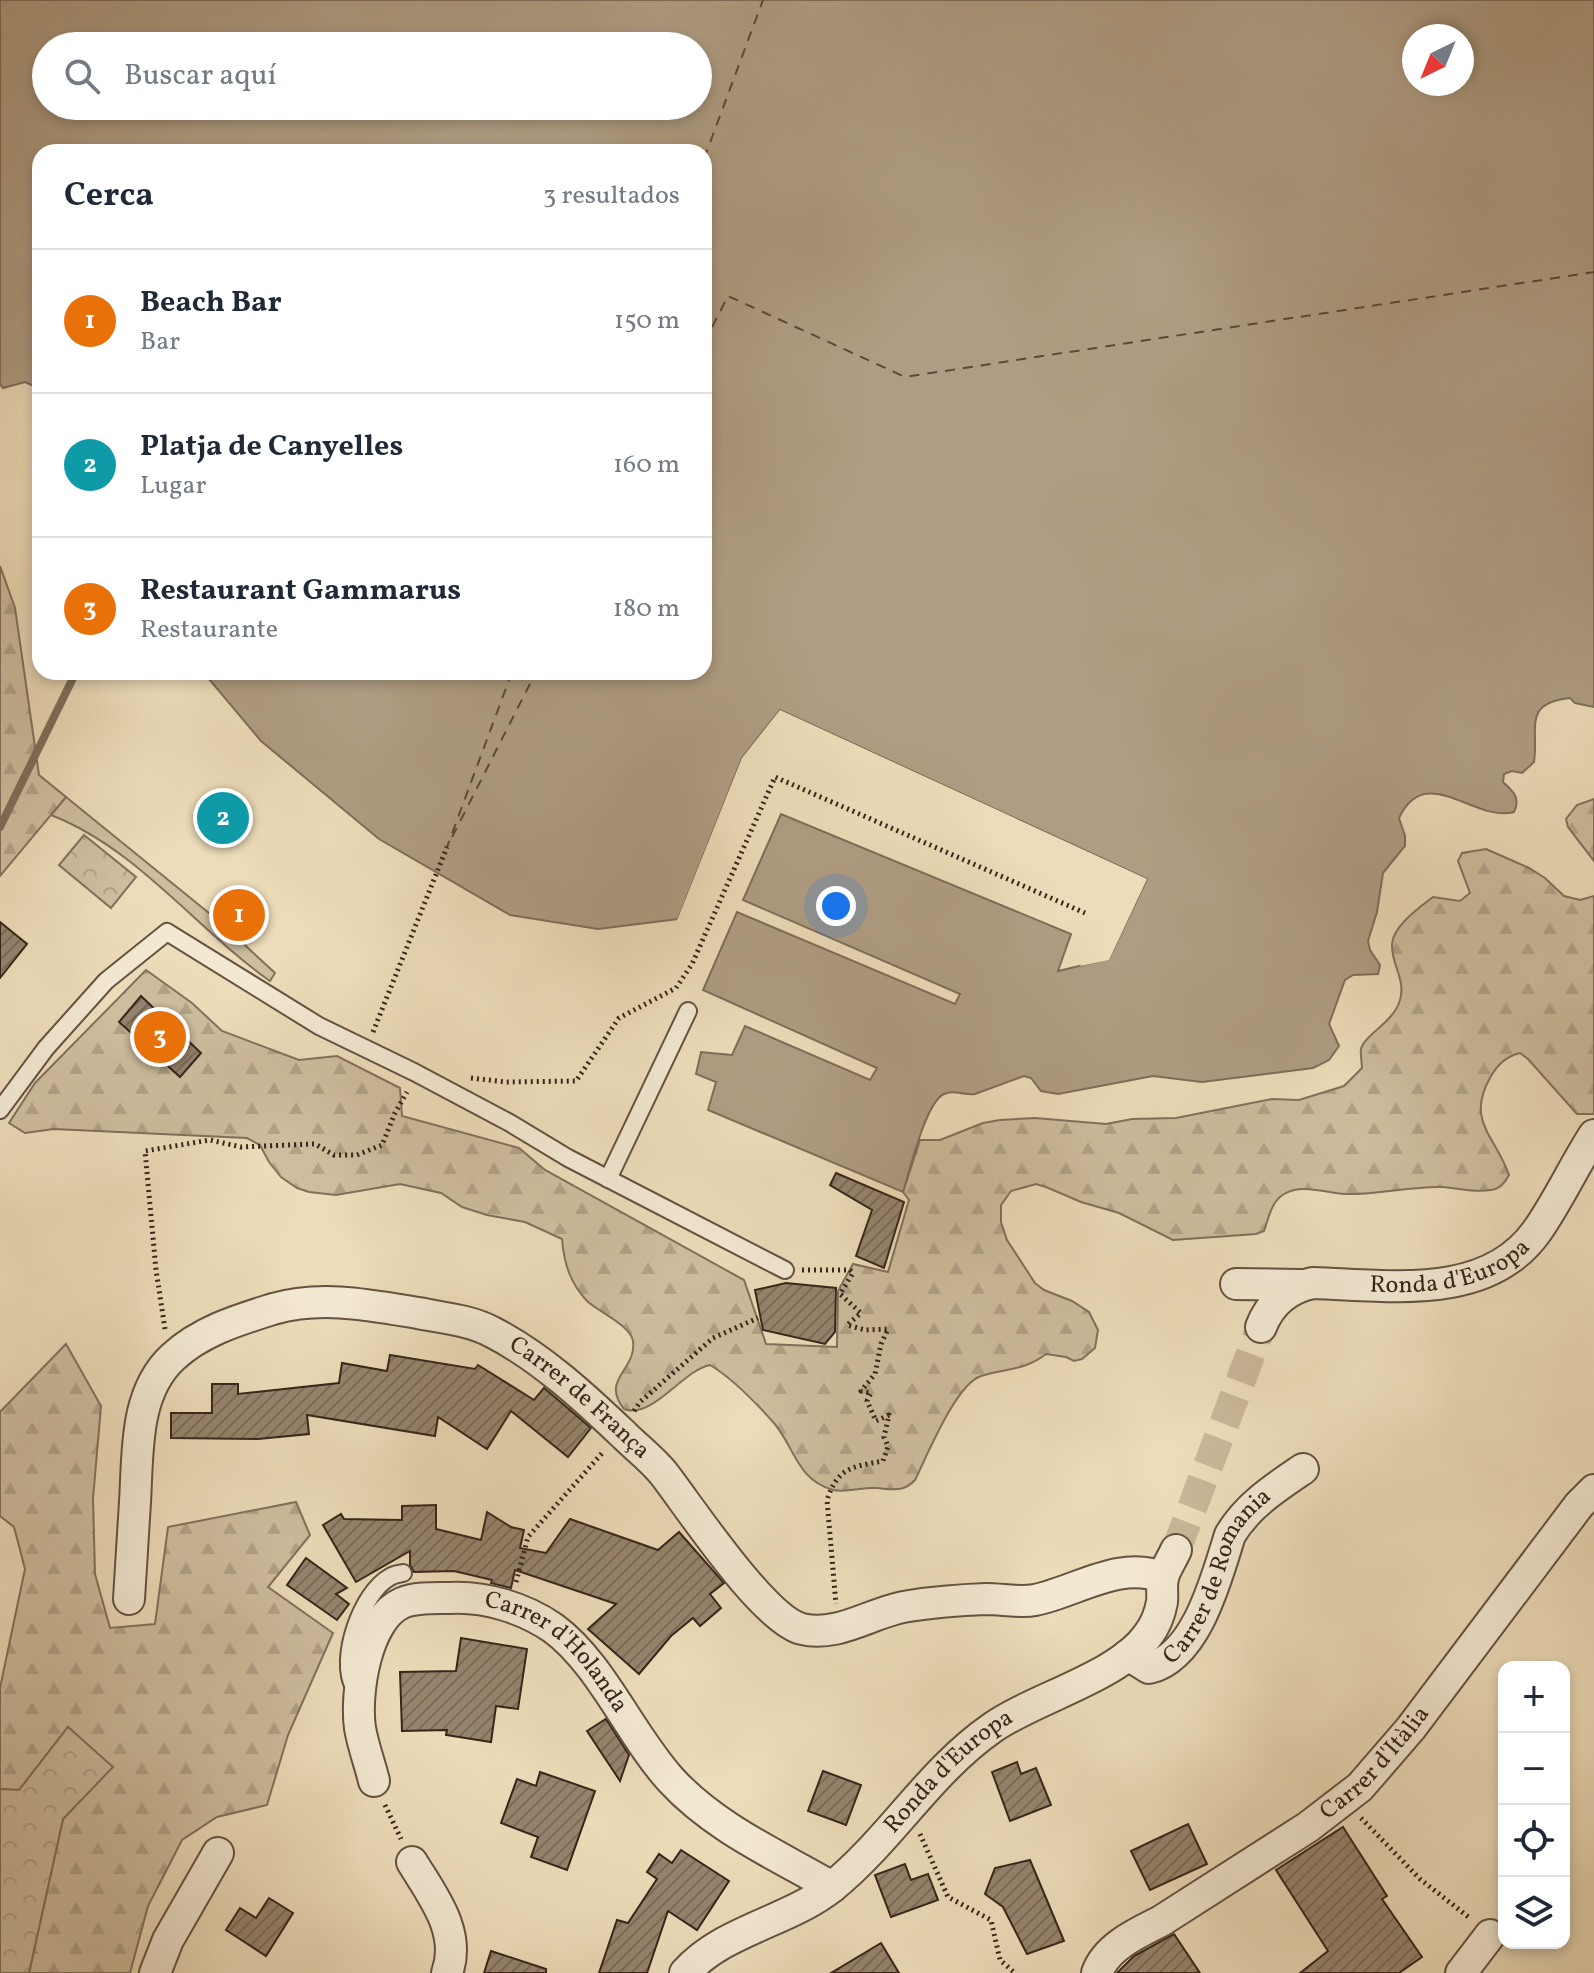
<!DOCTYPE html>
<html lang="es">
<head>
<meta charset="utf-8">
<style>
  :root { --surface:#fff; --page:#f6f6f7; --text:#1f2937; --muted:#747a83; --line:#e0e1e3; --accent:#111827 }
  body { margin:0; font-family:Vollkorn,serif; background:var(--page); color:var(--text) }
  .controls { position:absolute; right:24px; bottom:24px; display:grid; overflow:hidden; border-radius:16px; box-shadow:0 4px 12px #0003 }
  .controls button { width:72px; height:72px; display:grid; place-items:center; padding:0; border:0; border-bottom:2px solid var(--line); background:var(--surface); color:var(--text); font:40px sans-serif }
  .compass { position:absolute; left:1402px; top:24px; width:72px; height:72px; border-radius:50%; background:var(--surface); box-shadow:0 4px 12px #0003; rotate:223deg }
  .you { position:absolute; left:836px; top:906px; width:28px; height:28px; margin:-20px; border:6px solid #fff; border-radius:50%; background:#1a73e8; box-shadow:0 0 0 12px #1a73e833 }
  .badge { display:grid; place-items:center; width:52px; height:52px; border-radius:50%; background:var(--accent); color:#fff; font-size:26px; font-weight:700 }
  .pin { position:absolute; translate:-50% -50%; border:4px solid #fff; box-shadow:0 2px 8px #0006 }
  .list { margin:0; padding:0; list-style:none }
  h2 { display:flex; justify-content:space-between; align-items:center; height:104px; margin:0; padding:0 32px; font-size:34px }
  h2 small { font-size:26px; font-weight:400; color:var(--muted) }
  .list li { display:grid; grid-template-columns:52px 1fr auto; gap:24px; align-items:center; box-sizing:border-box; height:144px; padding:0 32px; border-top:2px solid var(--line) }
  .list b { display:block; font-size:30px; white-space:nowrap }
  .list p { margin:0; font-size:26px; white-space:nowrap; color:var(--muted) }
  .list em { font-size:26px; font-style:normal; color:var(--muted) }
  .icon { flex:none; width:44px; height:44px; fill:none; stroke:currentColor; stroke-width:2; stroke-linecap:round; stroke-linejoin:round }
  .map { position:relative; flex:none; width:1594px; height:1973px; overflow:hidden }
  .search { position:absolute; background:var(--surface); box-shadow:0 4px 12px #0003; left:32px; top:32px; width:680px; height:88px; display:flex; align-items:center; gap:20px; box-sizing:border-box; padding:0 28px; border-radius:44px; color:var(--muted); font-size:30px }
  .panel { position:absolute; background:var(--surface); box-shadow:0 4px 12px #0003; left:32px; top:144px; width:680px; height:536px; border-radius:24px }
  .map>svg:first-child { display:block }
  .grass { fill:#cebd9e; stroke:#82705c; stroke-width:2 }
  .forest { fill:url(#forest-firs); stroke:#82705c; stroke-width:2 }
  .park { fill:url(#park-crowns); stroke:#82705c; stroke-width:2 }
  .water { fill:#af9d83; stroke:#7f6d59; stroke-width:2; fill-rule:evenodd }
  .pier { fill:#eddcb9 }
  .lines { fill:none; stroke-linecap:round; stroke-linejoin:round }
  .stream { stroke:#7f6d59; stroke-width:8 }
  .ferry { stroke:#5b483a; stroke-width:2; stroke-dasharray:10 8; stroke-linecap:butt }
  .building { fill:url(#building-hatch); stroke:#37241b; stroke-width:2 }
  .minor-tunnel { stroke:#c9b799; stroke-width:30; stroke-dasharray:30 15; stroke-linecap:butt }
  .service-casing { stroke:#645242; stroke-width:20 }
  .minor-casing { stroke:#645242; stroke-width:34 }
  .path { stroke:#37241b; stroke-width:5; stroke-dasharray:2 4; stroke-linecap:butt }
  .service { stroke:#f3e8d2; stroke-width:16 }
  .minor { stroke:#f3e8d2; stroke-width:30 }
  .labels { text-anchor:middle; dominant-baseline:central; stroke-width:6; stroke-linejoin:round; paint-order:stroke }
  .street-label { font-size:24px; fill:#37241b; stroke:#f3e8d2 }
</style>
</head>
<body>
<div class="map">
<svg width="1594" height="1973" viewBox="0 0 1594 1973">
  <defs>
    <pattern id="forest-firs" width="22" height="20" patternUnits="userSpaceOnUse" patternTransform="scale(2)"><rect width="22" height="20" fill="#cebd9e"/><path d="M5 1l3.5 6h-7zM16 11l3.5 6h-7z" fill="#b2a288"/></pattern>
    <pattern id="park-crowns" width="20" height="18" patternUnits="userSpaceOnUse" patternTransform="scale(2)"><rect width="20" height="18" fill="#cebd9e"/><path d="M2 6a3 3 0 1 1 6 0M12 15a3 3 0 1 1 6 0" fill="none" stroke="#b2a288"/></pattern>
    <pattern id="building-hatch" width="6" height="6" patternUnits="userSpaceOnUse" patternTransform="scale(2)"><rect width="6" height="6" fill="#96846d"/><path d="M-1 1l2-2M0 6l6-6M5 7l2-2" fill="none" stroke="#7b6c59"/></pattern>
  </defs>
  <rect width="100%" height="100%" fill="#eddcb9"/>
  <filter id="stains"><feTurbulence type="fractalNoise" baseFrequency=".0025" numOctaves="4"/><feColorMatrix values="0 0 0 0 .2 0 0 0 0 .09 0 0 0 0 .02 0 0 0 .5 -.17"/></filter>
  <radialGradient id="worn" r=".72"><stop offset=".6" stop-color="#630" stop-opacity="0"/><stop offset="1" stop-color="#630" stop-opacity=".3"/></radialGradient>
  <path class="grass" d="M 66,797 L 220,922 L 275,973 L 270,981 C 196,929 138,849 51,815 Z"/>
  <g class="forest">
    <polygon points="0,566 15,608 39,775 66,797 0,876"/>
    <polygon points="1594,799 1594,861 1568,827 1566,819 1577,805"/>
    <path d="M 1486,849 L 1529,868 L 1545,878 L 1564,896 L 1580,900 L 1594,896 L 1594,1114 L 1577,1114 L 1528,1059 L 1520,1053 C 1507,1056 1498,1064 1491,1076 C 1465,1121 1495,1135 1509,1175 C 1505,1183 1500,1189 1491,1190 C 1474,1193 1459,1188 1442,1187 C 1410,1186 1378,1195 1345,1194 C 1325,1193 1302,1183 1284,1194 C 1271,1202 1269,1217 1264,1231 L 1256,1234 L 1173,1240 L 1119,1213 L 1081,1202 L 1046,1187 L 1036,1184 L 1011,1191 L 1001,1205 L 1001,1222 L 1007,1240 L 1035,1283 L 1044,1290 L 1072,1301 L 1089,1312 L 1098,1330 L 1095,1348 L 1082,1359 L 1074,1361 L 1066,1357 L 1046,1354 C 1024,1371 1006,1368 981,1376 C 956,1384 927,1456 915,1480 C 903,1493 892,1489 876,1488 C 862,1487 847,1493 833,1490 C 797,1480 795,1448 774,1423 C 757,1404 732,1378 710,1365 C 683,1370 652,1420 624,1409 C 600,1379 637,1370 633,1341 C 631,1326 599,1312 587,1301 C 570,1283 564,1263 562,1239 L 525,1222 L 487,1215 L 462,1207 L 441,1193 L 400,1184 L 336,1195 L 309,1192 L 297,1188 L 281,1177 L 269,1162 L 260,1145 L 247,1138 L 54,1129 L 25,1133 L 9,1123 L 35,1083 L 146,970 L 192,1003 L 222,1031 L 299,1060 L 337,1056 L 400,1088 L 402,1116 L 519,1148 L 545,1170 L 744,1280 L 766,1344 L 837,1347 L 838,1291 L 853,1264 L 888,1272 L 909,1200 L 903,1192 L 920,1140 L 940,1140 L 983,1123 L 1000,1120 L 1035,1118 L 1106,1124 L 1132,1119 L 1176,1118 L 1272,1099 L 1299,1100 L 1344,1086 L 1362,1068 C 1362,1062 1360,1054 1361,1049 C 1364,1035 1394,1022 1400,1000 C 1406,979 1391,964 1392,944 C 1393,926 1420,907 1433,897 L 1460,901 L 1470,893 L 1458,861 L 1462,853 Z"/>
    <polygon points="66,1344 101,1406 93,1499 95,1574 110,1628 155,1624 168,1527 296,1502 310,1535 268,1587 333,1633 288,1735 267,1805 217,1817 182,1840 148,1906 130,1973 29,1973 63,1819 112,1767 68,1727 19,1790 0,1789 0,1688 25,1569 14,1527 0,1516 0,1412"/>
  </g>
  <g class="park">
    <polygon points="84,835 136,877 111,908 59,865"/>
    <polygon points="68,1727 113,1767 63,1819 29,1973 0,1973 0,1789 19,1790"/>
  </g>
  <path class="water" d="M 0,0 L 1594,0 L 1594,707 L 1575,703 L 1570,698 C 1522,703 1539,728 1534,762 L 1522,773 L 1512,771 L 1504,774 L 1503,782 C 1513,791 1521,798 1514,812 C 1475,823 1426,761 1399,818 L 1405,836 L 1405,846 L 1383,873 L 1377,912 L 1368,941 L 1370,950 L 1380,965 L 1378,974 L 1353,975 L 1345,980 L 1329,1024 L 1339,1046 L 1329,1060 L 1313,1068 L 1202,1082 L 1153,1076 L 1058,1094 L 1041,1091 L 1031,1078 L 1024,1076 L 975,1094 C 965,1096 954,1089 944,1094 C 925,1103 910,1171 903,1192 L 708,1110 L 716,1082 L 696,1074 L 701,1052 L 732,1055 L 745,1026 L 870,1080 L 877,1068 L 703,990 L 737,912 L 955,1004 L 960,994 L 743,900 L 781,814 L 1071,934 L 1058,971 L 1109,959 L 1147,879 L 780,710 L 742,758 L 678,919 L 598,929 L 510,915 L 379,839 L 261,741 L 203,672 L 704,672 L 704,152 L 40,152 L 40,389 L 25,382 L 3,388 L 0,384 ZM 1414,36 L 1462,36 L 1462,84 L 1414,84 ZM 46,46 L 698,46 L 698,106 L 46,106 Z"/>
  <polygon class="pier" points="780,710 1147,879 1109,960 1080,966 1082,961 1107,956 1142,881 781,715 746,760 682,920 676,923 742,758"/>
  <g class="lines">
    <polyline class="stream" points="0,827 76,672"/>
    <g class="ferry">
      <polyline points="704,159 763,0"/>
      <polyline points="704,343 728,296 905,377 1594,272"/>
      <polyline points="512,672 447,847 536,672"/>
    </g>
  </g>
  <g class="building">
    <polygon points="0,922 27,944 0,978"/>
    <polygon points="141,996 201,1053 180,1077 119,1022"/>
    <polygon points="836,1173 904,1202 884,1268 856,1256 872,1210 830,1185"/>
    <polygon points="786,1283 836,1288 835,1332 825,1344 763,1330 755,1290"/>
    <polygon points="390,1355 475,1369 478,1365 534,1400 544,1388 591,1428 568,1457 511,1411 487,1449 438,1417 435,1436 307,1415 309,1434 258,1439 171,1438 171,1413 212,1413 212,1384 238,1384 238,1394 339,1383 342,1363 387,1371"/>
    <polygon points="436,1505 436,1529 481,1540 487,1512 511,1527 524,1530 520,1548 546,1553 570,1519 658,1550 679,1532 724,1583 710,1594 721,1608 700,1626 693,1618 671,1636 639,1674 588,1629 616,1604 515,1570 511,1588 491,1583 492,1580 454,1571 414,1572 410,1565 410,1551 356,1582 323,1525 341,1514 344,1519 402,1520 402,1506"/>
    <polygon points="306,1558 347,1588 336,1594 349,1604 337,1620 287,1585"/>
    <polygon points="461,1638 527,1649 518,1709 496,1706 491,1742 446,1735 447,1730 402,1731 400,1672 456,1671"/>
    <polygon points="606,1719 629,1755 620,1781 587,1731"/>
    <polygon points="1017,1762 1021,1774 1036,1768 1051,1805 1010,1821 992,1772"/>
    <polygon points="823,1771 861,1785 846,1825 808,1811"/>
    <polygon points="540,1772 595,1791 567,1870 531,1857 538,1837 501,1823 517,1779 536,1786"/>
    <polygon points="1188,1824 1207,1864 1150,1890 1131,1851"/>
    <polygon points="1343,1827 1387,1896 1382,1899 1422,1957 1399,1973 1300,1973 1328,1951 1276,1870"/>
    <polygon points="681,1850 729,1881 697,1930 668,1911 647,1973 599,1973 617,1920 628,1923 657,1879 647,1872 659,1854 672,1863"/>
    <polygon points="1030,1860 1064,1941 1027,1954 1003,1907 985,1894 995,1868"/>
    <polygon points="905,1864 911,1880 928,1874 938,1900 891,1917 875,1875"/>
    <polygon points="269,1898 293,1913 266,1956 226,1930 240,1908 256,1918"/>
    <polygon points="1174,1934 1200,1973 1117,1973 1134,1956"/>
    <polygon points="881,1943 899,1973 831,1973"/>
    <polygon points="491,1951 546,1969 546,1973 484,1973"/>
  </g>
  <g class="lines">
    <polyline class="minor-tunnel" points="1176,1550 1261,1327"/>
    <g class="service-casing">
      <g id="service">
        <polyline points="0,1110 46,1048 106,981 167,932 319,1026 414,1072 510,1123 568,1158 785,1270"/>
        <polyline points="608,1179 688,1011"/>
        <path d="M 354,1687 C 338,1659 362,1592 390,1577 C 394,1574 398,1574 403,1573"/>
      </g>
    </g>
    <g class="minor-casing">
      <g id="minor">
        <polyline points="1236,1284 1300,1285"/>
        <path id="s1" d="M 1261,1327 C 1270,1303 1288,1288 1313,1283 C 1388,1285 1487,1302 1537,1231 C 1558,1201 1574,1166 1594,1135"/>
        <path id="s2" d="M 129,1599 C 131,1567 133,1534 135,1502 C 138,1453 134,1393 173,1357 C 201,1331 238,1320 273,1309 C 321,1295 370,1305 418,1313 C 443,1318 470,1320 492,1332 C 541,1357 585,1398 624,1435 C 637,1448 653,1460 664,1474 C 691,1509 764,1620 802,1629 C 839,1638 873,1611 909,1606 C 934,1602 961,1600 986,1599 C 1002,1599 1019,1603 1035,1600 C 1075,1592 1122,1559 1163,1578"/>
        <path id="s3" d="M 1128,1655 L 1149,1668 C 1197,1657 1217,1576 1230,1535 C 1247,1506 1275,1488 1303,1469"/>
        <path id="s4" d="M 374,1781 C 370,1764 363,1746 360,1728 C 355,1694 366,1619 402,1603 C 416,1597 435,1598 450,1598 C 485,1596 524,1608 553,1628 C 601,1663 630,1735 671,1780 C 715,1828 777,1855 832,1887"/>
        <path d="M 412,1862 C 432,1895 462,1932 447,1973"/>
        <polyline points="155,1973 168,1940 218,1853"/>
        <path id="s5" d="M 685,1973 C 723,1930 788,1922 832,1887 C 890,1840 930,1771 992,1728 C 1034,1698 1119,1677 1148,1635 C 1155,1626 1160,1613 1162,1602 C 1163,1594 1161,1585 1163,1577 C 1166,1568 1172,1559 1176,1550"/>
        <path id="s6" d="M 1097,1973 C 1106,1947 1137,1933 1161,1921 L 1308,1827 L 1360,1787 L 1411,1728 L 1579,1505 L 1594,1490"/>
        <polyline points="1461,1973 1490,1935"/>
      </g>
    </g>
    <g class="path">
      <polyline points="373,1032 447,847"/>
      <polyline points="471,1078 506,1082 576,1081 619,1018 676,988 692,964 775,777 1085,913"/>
      <path d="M 802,1270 L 850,1270 L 853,1273 L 840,1294 L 861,1313 L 847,1325 L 865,1330 L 888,1329 L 881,1344 L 875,1374 L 861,1391 L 871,1393 L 867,1401 L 876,1421 L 889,1415 L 884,1437 L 888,1446 L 883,1461 C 852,1467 838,1467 827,1500 L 836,1604"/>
      <polyline points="165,1329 156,1270 145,1151 210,1140 241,1147 315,1144 334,1155 357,1155 382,1145 395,1113 407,1092"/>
      <polyline points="634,1411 640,1402 713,1338 758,1318"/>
      <polyline points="516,1582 528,1537 604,1451"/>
      <polyline points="385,1805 401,1839"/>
      <polyline points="1361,1818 1420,1879 1471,1919"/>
      <polyline points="920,1834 948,1897 991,1920 1000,1960 1015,1973"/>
    </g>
    <use href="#service" class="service"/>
    <use href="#minor" class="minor"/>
  </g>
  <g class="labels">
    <g class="street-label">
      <text stroke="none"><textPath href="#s1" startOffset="212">Ronda d'Europa</textPath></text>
      <text stroke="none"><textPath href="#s2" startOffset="696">Carrer de França</textPath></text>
      <text stroke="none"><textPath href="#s3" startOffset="144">Carrer de Romania</textPath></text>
      <text stroke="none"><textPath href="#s4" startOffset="368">Carrer d'Holanda</textPath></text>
      <text stroke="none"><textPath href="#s6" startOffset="352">Carrer d'Itàlia</textPath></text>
      <text stroke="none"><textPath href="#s5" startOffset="336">Ronda d'Europa</textPath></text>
    </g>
  </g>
  <rect width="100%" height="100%" filter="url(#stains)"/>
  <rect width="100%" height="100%" fill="url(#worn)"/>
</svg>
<div class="controls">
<button>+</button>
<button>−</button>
<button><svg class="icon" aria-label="locate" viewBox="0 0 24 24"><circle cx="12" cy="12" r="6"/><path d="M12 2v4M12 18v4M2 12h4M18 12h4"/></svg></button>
<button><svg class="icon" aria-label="layers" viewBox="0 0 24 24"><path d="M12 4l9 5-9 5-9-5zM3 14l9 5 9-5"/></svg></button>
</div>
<svg class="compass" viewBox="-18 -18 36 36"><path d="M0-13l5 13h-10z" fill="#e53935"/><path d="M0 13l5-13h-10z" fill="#747a83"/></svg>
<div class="you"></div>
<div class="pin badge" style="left:239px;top:915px;background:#e8710a">1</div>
<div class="pin badge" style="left:223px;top:818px;background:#0f9aa8">2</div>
<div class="pin badge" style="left:160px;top:1037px;background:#e8710a">3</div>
<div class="search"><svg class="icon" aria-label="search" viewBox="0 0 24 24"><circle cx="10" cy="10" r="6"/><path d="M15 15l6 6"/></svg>Buscar aquí</div>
<section class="panel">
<h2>Cerca<small>3 resultados</small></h2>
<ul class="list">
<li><span class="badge" style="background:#e8710a">1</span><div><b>Beach Bar</b><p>Bar</p></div><em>150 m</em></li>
<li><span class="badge" style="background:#0f9aa8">2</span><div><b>Platja de Canyelles</b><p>Lugar</p></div><em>160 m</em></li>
<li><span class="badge" style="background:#e8710a">3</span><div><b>Restaurant Gammarus</b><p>Restaurante</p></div><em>180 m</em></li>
</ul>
</section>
</div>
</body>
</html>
